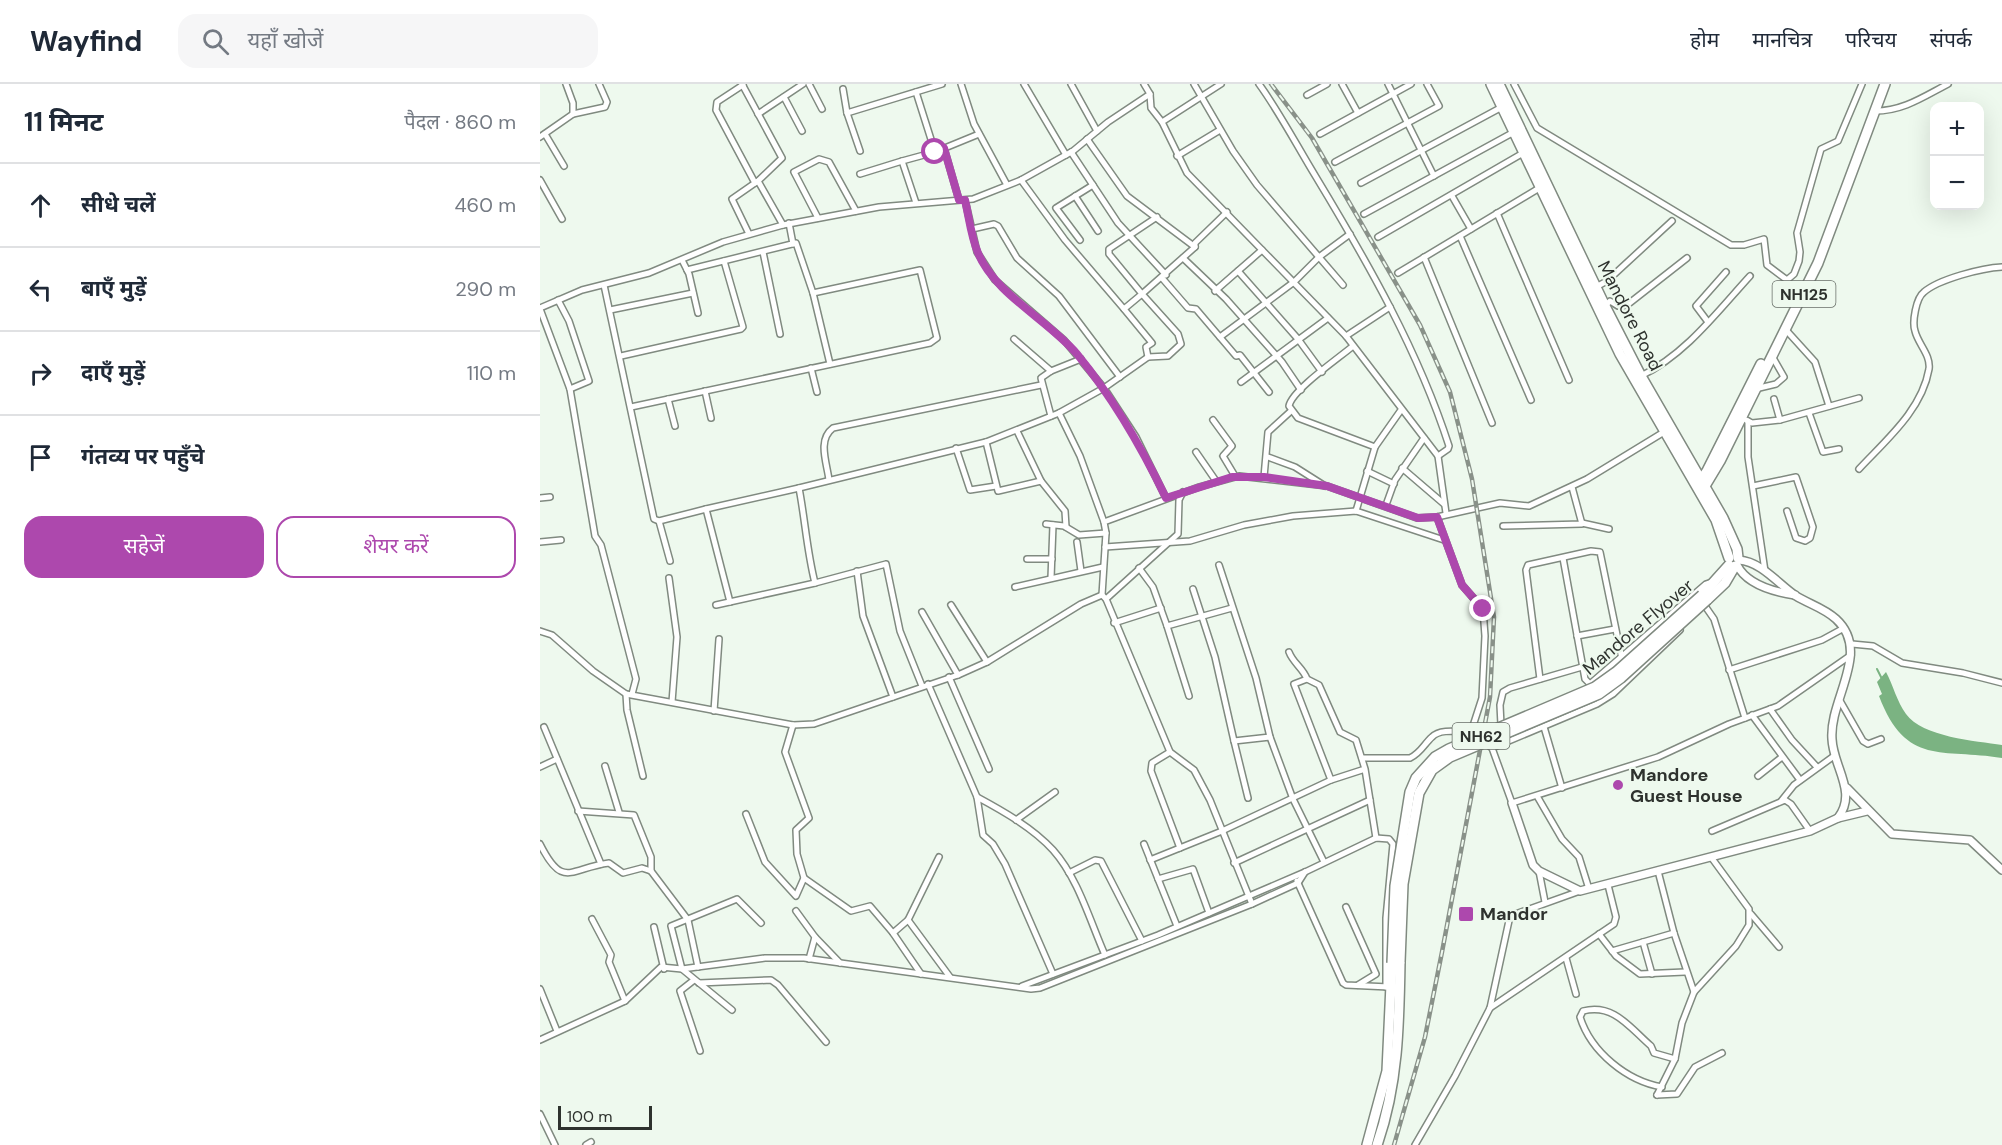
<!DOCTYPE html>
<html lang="hi">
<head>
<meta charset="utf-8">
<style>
  :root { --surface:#fff; --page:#f6f6f7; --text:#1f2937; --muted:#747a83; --line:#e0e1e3; --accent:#ad48ad }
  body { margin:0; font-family:"DM Sans","Noto Sans Devanagari",sans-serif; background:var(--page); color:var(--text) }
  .controls { position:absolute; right:18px; top:18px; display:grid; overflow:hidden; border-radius:12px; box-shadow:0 6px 24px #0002 }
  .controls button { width:54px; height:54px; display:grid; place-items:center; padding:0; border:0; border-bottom:2px solid var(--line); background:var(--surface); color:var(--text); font:30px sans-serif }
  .scale { position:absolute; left:18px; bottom:15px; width:94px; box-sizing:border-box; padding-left:6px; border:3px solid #2e322e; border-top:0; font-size:16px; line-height:21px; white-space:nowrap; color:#2e322e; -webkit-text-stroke:4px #eef9ee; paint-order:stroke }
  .stop { position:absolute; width:18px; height:18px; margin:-14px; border:4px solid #ad48ad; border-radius:50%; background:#fff }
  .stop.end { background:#ad48ad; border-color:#fff; box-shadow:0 2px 6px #0008 }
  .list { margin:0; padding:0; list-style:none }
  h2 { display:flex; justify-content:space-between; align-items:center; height:78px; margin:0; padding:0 24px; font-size:26px }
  h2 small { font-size:20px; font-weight:400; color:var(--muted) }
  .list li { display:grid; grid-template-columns:39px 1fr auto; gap:18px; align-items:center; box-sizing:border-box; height:84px; padding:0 24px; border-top:2px solid var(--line) }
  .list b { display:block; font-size:22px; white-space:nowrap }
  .list em { font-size:20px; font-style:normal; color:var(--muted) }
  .actions { display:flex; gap:12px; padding:18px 24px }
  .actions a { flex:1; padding:14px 0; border:2px solid var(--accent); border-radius:18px; text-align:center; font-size:21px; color:var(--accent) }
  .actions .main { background:var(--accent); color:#fff }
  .icon { flex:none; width:33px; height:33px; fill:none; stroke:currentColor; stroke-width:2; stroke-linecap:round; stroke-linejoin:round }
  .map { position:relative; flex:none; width:1462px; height:1061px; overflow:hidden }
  header { display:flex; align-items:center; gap:36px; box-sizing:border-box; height:84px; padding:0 30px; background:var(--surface); border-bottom:2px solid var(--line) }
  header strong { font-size:28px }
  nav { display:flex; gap:33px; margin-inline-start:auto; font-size:21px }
  .search { width:420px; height:54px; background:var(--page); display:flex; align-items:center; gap:15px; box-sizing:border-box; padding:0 21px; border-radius:18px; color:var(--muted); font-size:22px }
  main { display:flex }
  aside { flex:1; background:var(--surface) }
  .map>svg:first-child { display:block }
  .water { fill:#7bb382 }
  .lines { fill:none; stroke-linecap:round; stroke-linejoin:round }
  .stream { stroke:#7bb382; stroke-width:2 }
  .street-casing { stroke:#808a80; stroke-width:8 }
  .secondary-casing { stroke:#808a80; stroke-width:10 }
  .highway-casing { stroke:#808a80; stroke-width:12 }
  .street { stroke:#fff; stroke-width:5 }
  .secondary { stroke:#fff; stroke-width:7 }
  .highway { stroke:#fff; stroke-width:9 }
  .rail-casing { stroke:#899189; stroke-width:4.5 }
  .rail { stroke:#eef9ee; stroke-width:2; stroke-dasharray:7; stroke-linecap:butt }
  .highway-bridge-casing { stroke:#808a80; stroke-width:12; stroke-linecap:butt }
  .highway-bridge { stroke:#fff; stroke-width:9 }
  .route { stroke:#ad48ad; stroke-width:8 }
  .poi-dot { fill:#ad48ad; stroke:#eef9ee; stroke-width:2 }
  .labels { text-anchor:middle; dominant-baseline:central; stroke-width:4.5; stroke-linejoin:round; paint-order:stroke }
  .shield { fill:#eef9ee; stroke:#686e68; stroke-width:1.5 }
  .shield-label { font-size:16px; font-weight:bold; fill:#2e322e }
  .street-label { font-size:18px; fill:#2e322e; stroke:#eef9ee }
  .poi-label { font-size:18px; font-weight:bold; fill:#2e322e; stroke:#eef9ee; text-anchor:start }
</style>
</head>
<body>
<header>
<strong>Wayfind</strong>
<div class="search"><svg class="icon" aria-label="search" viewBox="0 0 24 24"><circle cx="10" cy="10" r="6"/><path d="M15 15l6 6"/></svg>यहाँ खोजें</div>
<nav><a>होम</a><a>मानचित्र</a><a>परिचय</a><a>संपर्क</a></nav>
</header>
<main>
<aside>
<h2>11 मिनट<small>पैदल · 860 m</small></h2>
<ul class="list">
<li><svg class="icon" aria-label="ahead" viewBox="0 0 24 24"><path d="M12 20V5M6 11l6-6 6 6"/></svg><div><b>सीधे चलें</b></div><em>460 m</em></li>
<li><svg class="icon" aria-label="left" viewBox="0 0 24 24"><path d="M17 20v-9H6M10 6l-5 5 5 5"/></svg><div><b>बाएँ मुड़ें</b></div><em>290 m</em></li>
<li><svg class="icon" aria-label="right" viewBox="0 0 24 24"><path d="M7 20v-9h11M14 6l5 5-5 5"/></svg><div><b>दाएँ मुड़ें</b></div><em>110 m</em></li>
<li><svg class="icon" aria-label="arrive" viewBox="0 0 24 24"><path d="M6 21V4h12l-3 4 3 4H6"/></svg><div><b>गंतव्य पर पहुँचे</b></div></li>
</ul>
<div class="actions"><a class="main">सहेजें</a><a>शेयर करें</a></div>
</aside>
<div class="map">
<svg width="1462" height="1061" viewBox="0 0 1462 1061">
  <rect width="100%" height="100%" fill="#eef9ee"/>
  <path class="water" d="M 1346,588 C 1353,601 1357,618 1366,630 C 1382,653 1436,657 1462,661 L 1462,674 C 1402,664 1366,683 1339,612 L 1342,610 L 1337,598 Z"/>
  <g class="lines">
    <polyline class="stream" points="1337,585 1342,595"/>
    <g class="street-casing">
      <g id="street">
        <polyline points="202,0 242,74 218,97 243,141"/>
        <polyline points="269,0 282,25"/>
        <polyline points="421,0 434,40 467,101"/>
        <polyline points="484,0 526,71"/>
        <polyline points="531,0 557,47"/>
        <polyline points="654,0 693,67 717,101 803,201"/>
        <path d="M 719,0 C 740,29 757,62 776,93 C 828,179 878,266 909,362 L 908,365 L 898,372"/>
        <polyline points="802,0 818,29"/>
        <polyline points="848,0 894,92"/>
        <polyline points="974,0 997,44 1191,161 1204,161 1224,155 1227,181 1247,196 1254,190 1259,177 1260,168 1257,149 1281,65 1298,57 1322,0"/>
        <polyline points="203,1 177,18 176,26 215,99 218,97"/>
        <polyline points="303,5 307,29 402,0"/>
        <polyline points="610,10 611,24 622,38 647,89 806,252 898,372 906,429"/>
        <polyline points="767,11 787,0"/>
        <polyline points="244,13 262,47"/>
        <path d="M 1335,27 C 1363,27 1383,13 1408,0"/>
        <polyline points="307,29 320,67"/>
        <polyline points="33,30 65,23 67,18 59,0"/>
        <polyline points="218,30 263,0"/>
        <polyline points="622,38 681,0"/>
        <polyline points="5,50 24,82"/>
        <polyline points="780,50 871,0"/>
        <polyline points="0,53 33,30 33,19 26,0"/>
        <polyline points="547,55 587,112 655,163"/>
        <polyline points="404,64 419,116"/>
        <polyline points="395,68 439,50"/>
        <polyline points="531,68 578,139 626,191"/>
        <polyline points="637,72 680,46"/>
        <polyline points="795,78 899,22 887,0"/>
        <polyline points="320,90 362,77"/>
        <polyline points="0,96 22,135"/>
        <polyline points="481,96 525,156 584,225 602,210 569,170 569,165 617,133"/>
        <polyline points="821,99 962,23"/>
        <polyline points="535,112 558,147"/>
        <polyline points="912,112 931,145"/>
        <polyline points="376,119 362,77 395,68 376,8"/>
        <polyline points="957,129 1029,296"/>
        <polyline points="824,130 974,48"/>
        <polyline points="278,134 254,88 279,75 289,78 316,127"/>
        <polyline points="249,139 253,160"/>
        <polyline points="432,145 454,140 458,142 477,174 519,212 580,293"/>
        <polyline points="209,150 192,115 215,99"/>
        <polyline points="920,152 991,316"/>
        <polyline points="838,153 985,68"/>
        <polyline points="540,156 516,124 553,101"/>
        <polyline points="223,168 240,250"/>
        <polyline points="884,173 952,339"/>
        <polyline points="643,174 686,215 742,278 761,306"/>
        <polyline points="142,176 149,190 158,229"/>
        <polyline points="147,186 256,159 273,209 290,280"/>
        <polyline points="698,187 758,255 782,288"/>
        <polyline points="858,189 1001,103"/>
        <polyline points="622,194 648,224 656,225 696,272 700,271 729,308"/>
        <polyline points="64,201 114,435 119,437 166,425 190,518"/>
        <polyline points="1056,203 1067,197 1132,137"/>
        <polyline points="675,207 722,166"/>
        <polyline points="18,216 29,237 49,297 30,305"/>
        <polyline points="1065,222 1070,217 1078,222 1087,221 1147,174"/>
        <polyline points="0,224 42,206 109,189 183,158 243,141 339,123 433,115 481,96 533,67 568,38 610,10 604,0"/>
        <polyline points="0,225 30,305 55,452 61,461 96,595 92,610"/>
        <polyline points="584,225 612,259 606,263 608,273"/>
        <polyline points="70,226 153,209"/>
        <polyline points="1168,238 1156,222 1186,188"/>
        <polyline points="1246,246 1275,278 1289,322"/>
        <polyline points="806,252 850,223"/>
        <polyline points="680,253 754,198 779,173 810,150"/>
        <polyline points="474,255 511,287"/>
        <path d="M 813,262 C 799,274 752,306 749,322 L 758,334 L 835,363"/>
        <polyline points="81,272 201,245 203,243 184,177"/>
        <polyline points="271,284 277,308"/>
        <path d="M 1101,292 C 1146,270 1177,228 1210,192"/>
        <polyline points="701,298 788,234"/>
        <polyline points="1215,305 1236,300 1244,293 1232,272"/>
        <polyline points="165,307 171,334"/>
        <polyline points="128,315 135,342"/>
        <polyline points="1234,315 1240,336 1319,314"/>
        <polyline points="91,323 390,259 397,254 380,186 273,209"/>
        <polyline points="519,329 540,372 564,438"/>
        <polyline points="1269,329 1283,368 1299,365"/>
        <polyline points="511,332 501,294 511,287 541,275"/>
        <polyline points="673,336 692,362 683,372 695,392"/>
        <polyline points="1206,336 1212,339 1240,336"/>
        <polyline points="1208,337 1208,373 1225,487"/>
        <polyline points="477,347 501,397 525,427 526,443"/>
        <polyline points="446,358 458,407 501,397"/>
        <polyline points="416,364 430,406 456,402"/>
        <polyline points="656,368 676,397"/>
        <polyline points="728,373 755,383 785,402"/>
        <polyline points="862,384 904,420"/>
        <path d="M 1319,385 C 1346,356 1382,326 1389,285 C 1391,271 1378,260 1375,247 C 1372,238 1376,214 1384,208 C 1399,195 1442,184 1462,183"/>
        <polyline points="827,387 854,400"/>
        <polyline points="724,393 728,348 751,327"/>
        <path d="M 289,396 C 287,379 277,356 293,344 L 501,301"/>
        <polyline points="1213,402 1256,393 1273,443 1270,454 1265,457 1256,454 1247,427"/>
        <polyline points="0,414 10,413"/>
        <polyline points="626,414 596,353 564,304 608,273 628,272 641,260 638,250 602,210 655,163 655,159 687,128"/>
        <polyline points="846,421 855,396 884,354"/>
        <polyline points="166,425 259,404"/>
        <polyline points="816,427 835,363 861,326"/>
        <polyline points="897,433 922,501 943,525 945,552 942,614 931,648 952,664 972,719 1118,673 1189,640 1238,622 1311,571"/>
        <polyline points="119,437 130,477"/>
        <polyline points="1042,439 1069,445"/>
        <polyline points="506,440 524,442 539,451 566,449"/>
        <polyline points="963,442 1042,440 1032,403"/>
        <polyline points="0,458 21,456"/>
        <polyline points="537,458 541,487"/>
        <polyline points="565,463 650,457 704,441 753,432 816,427 904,456"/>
        <polyline points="1023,474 1045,595 1050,600 1166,500 1172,498"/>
        <polyline points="487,475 512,475"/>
        <polyline points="679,481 716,594 730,653 753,715 784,778"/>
        <polyline points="599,484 613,503 627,542 692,524"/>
        <polyline points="317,487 323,532 353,613"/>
        <polyline points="129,494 137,553 132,618"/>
        <polyline points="511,494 513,441"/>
        <polyline points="475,503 563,483"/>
        <polyline points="653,505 675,573 694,657 730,653"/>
        <polyline points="562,511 566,449 564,438 659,403 699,392 787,402 877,434 897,433 960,419 989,422 1047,395 1124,348"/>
        <polyline points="566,515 638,450 639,416 643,408"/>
        <polyline points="176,521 275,499"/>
        <polyline points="411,521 447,578"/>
        <polyline points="1165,522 1174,535 1205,634"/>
        <polyline points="382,528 418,591"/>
        <polyline points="574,539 621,524"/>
        <polyline points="627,542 649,612"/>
        <polyline points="0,547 12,551 53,587 86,610 253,641 274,640 418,591 447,578 541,520 562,511 566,515 630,668 654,686 670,716 712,820"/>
        <polyline points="1037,552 1075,545"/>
        <polyline points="1312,560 1333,562 1362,579 1423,589 1462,599"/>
        <path d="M 749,568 C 753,579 763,584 767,595"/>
        <polyline points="1189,586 1282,556 1304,544"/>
        <polyline points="409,593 449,685"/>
        <polyline points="1000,595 986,486 988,481 1051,467 1060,468 1082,575"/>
        <polyline points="388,600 437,713 443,751 453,760 465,780 513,890"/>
        <path d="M 382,602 L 360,547 L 346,480 L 275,499 C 267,468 265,435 259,404 L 446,358 L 519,329 L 564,304 L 524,256 L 455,196 L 437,168 L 425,116"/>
        <polyline points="86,610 87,626 103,692"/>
        <polyline points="1299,615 1323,657 1328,660 1341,655"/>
        <polyline points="1230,625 1252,656 1277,683"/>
        <polyline points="174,627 179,555"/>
        <polyline points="1212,631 1260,696"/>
        <polyline points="4,643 61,780"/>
        <polyline points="1004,643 1022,704"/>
        <polyline points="694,657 708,714"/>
        <polyline points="962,661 960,621 963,608 970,604 1042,583"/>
        <polyline points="952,664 1057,620 1073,610 1140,546"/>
        <polyline points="630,668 612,679 611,687 640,764"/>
        <path d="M 822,674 L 870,674 C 881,669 884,660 892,653 C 900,644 920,648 931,648"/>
        <polyline points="65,682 79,728"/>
        <polyline points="0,683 17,675"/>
        <polyline points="825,685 791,696 754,600 767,595 779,601 800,648 816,656 825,685 836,754"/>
        <polyline points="1218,692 1242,673"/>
        <polyline points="997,712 1022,755 1039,773 1049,805"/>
        <path d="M 437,713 C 463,727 493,744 513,766 C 538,794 550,837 565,871"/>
        <polyline points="1242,716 1254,701 1294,672"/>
        <polyline points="38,727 94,731 111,773 111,787"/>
        <polyline points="206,730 225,778 256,812 264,794 257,770 256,746 269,734 245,668 253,641"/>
        <polyline points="476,736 515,708"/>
        <polyline points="1172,747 1245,716 1251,720 1270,747"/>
        <path d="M 0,760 C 23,806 30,784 69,779 L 83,789 L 102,784 L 111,787 L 148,836 L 158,883"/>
        <polyline points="604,760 637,842"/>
        <polyline points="399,773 368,836 410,893"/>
        <polyline points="610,776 682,747 791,696"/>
        <polyline points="694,779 830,716"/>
        <polyline points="999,787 1005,818"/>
        <polyline points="1118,787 1134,849 1154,908"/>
        <polyline points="529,789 555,776 561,777 602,857"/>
        <polyline points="264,794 311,827 330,822 353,849 381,890"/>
        <polyline points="618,795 653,785 669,829"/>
        <polyline points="757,797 803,899 806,901 849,903"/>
        <polyline points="806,823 836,890 818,901"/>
        <polyline points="256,827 275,853 269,875"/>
        <polyline points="1211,830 1239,863"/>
        <polyline points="52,835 71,871 69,878 85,917"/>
        <polyline points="114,843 124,885"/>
        <polyline points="353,849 368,836"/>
        <polyline points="1059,850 1076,872 1100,890 1145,888"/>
        <polyline points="275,853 300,879"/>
        <polyline points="1103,858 1112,890"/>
        <polyline points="1072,867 1134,849"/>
        <polyline points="1026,874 1036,910"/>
        <polyline points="154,896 140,907 160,967"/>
        <polyline points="159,899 231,896 238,901 286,958"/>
        <polyline points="482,902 618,851 765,788 836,754 849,755 853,760 846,834 846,903"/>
        <polyline points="0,905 17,947"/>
        <polyline points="950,924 1074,840 1076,833 1068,801"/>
        <polyline points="192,926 142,885 131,842 197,815 221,839"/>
        <polyline points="0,956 85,917 121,883 142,885 225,874 264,874 491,905 500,904 712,820 758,799 765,788"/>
        <path d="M 1122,1003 C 1087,997 1051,968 1040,933 L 1043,927 C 1074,919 1090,944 1111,962 L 1114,969 L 1135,975"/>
        <polyline points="1117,1011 1135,975 1142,939 1154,908 1196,862 1209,841 1209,825 1171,773"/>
        <polyline points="1117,1011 1137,1010 1155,983 1182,969"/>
        <polyline points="0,1030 15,1061"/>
        <polyline points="46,1061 51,1058"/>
        <polyline points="875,1061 915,992 950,924 970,832 1040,807"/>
      </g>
    </g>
    <g class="secondary-casing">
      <g id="secondary">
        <path d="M 1197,481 C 1207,501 1235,508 1255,511"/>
        <polyline points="1307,704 1352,750 1430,756 1462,786"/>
        <path d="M 972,719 L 993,781 L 999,787 L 1040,807 L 1270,747 L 1298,734 C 1318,708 1293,683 1292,655 C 1289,615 1332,568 1296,535 C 1284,524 1269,520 1256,512 C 1238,500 1222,478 1199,476"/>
        <polyline points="1298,734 1327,727"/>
      </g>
    </g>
    <g class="highway-casing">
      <g id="highway">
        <polyline points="951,0 1080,270 1176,436 1189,474"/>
        <polyline points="959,0 1065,222 1101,292 1183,434 1197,465 1198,474"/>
        <polyline points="1158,400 1167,387 1221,280"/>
        <polyline points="1162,407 1180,377 1278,179 1345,0"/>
        <polyline points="1162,511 1189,481"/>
        <polyline points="1167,516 1185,499 1195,482"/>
        <polyline points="827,1061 847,987 852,879"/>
        <path d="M 837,1061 C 858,1001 859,941 860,878"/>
      </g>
    </g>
    <use href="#street" class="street"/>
    <use href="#secondary" class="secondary"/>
    <use href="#highway" class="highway"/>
    <g class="rail-casing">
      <polyline id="rail" points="731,0 772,54 880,241 910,308 932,395 954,533 950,613 902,868 885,953 854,1061"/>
    </g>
    <use href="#rail" class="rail"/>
    <g class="highway-bridge-casing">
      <g id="highway-bridge">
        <polyline points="860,878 863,800 879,709 892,686 910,673 1059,610 1081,594 1167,516"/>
        <polyline points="852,879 855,802 870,708 876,694 895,673 909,665 1055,603 1076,588 1162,511"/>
      </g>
    </g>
    <use href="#highway-bridge" class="highway-bridge"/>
  </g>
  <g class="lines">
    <path class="route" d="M 395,68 L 404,64 L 419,116 L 425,116 C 429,133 431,153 438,169 C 455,210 508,236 537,270 C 574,315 601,362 626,414 L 692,393 L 724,393 L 787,402 L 878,434 L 897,433 L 922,501 L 943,525"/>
  </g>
  <g class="poi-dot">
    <circle cx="1078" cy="701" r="6"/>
    <rect x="918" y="822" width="16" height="16" rx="3"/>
  </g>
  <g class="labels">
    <g class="shield">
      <rect x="1232.5" y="197" width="63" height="26" rx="4.5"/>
      <rect x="912.5" y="639" width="57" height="26" rx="4.5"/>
    </g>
    <g class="shield-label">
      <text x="1264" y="210">NH125</text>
      <text x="941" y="652">NH62</text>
    </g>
    <g class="street-label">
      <text transform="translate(1090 232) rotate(63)">Mandore Road</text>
      <text transform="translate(1098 543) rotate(-40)">Mandore Flyover</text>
    </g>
    <g class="poi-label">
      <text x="1090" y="691">Mandore<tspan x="1090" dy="21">Guest House</tspan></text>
      <text x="940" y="830">Mandor</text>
    </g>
  </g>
</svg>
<div class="controls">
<button>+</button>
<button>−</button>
</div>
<div class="scale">100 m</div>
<div class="stop" style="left:395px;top:68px"></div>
<div class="stop end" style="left:943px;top:525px"></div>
</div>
</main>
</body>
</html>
